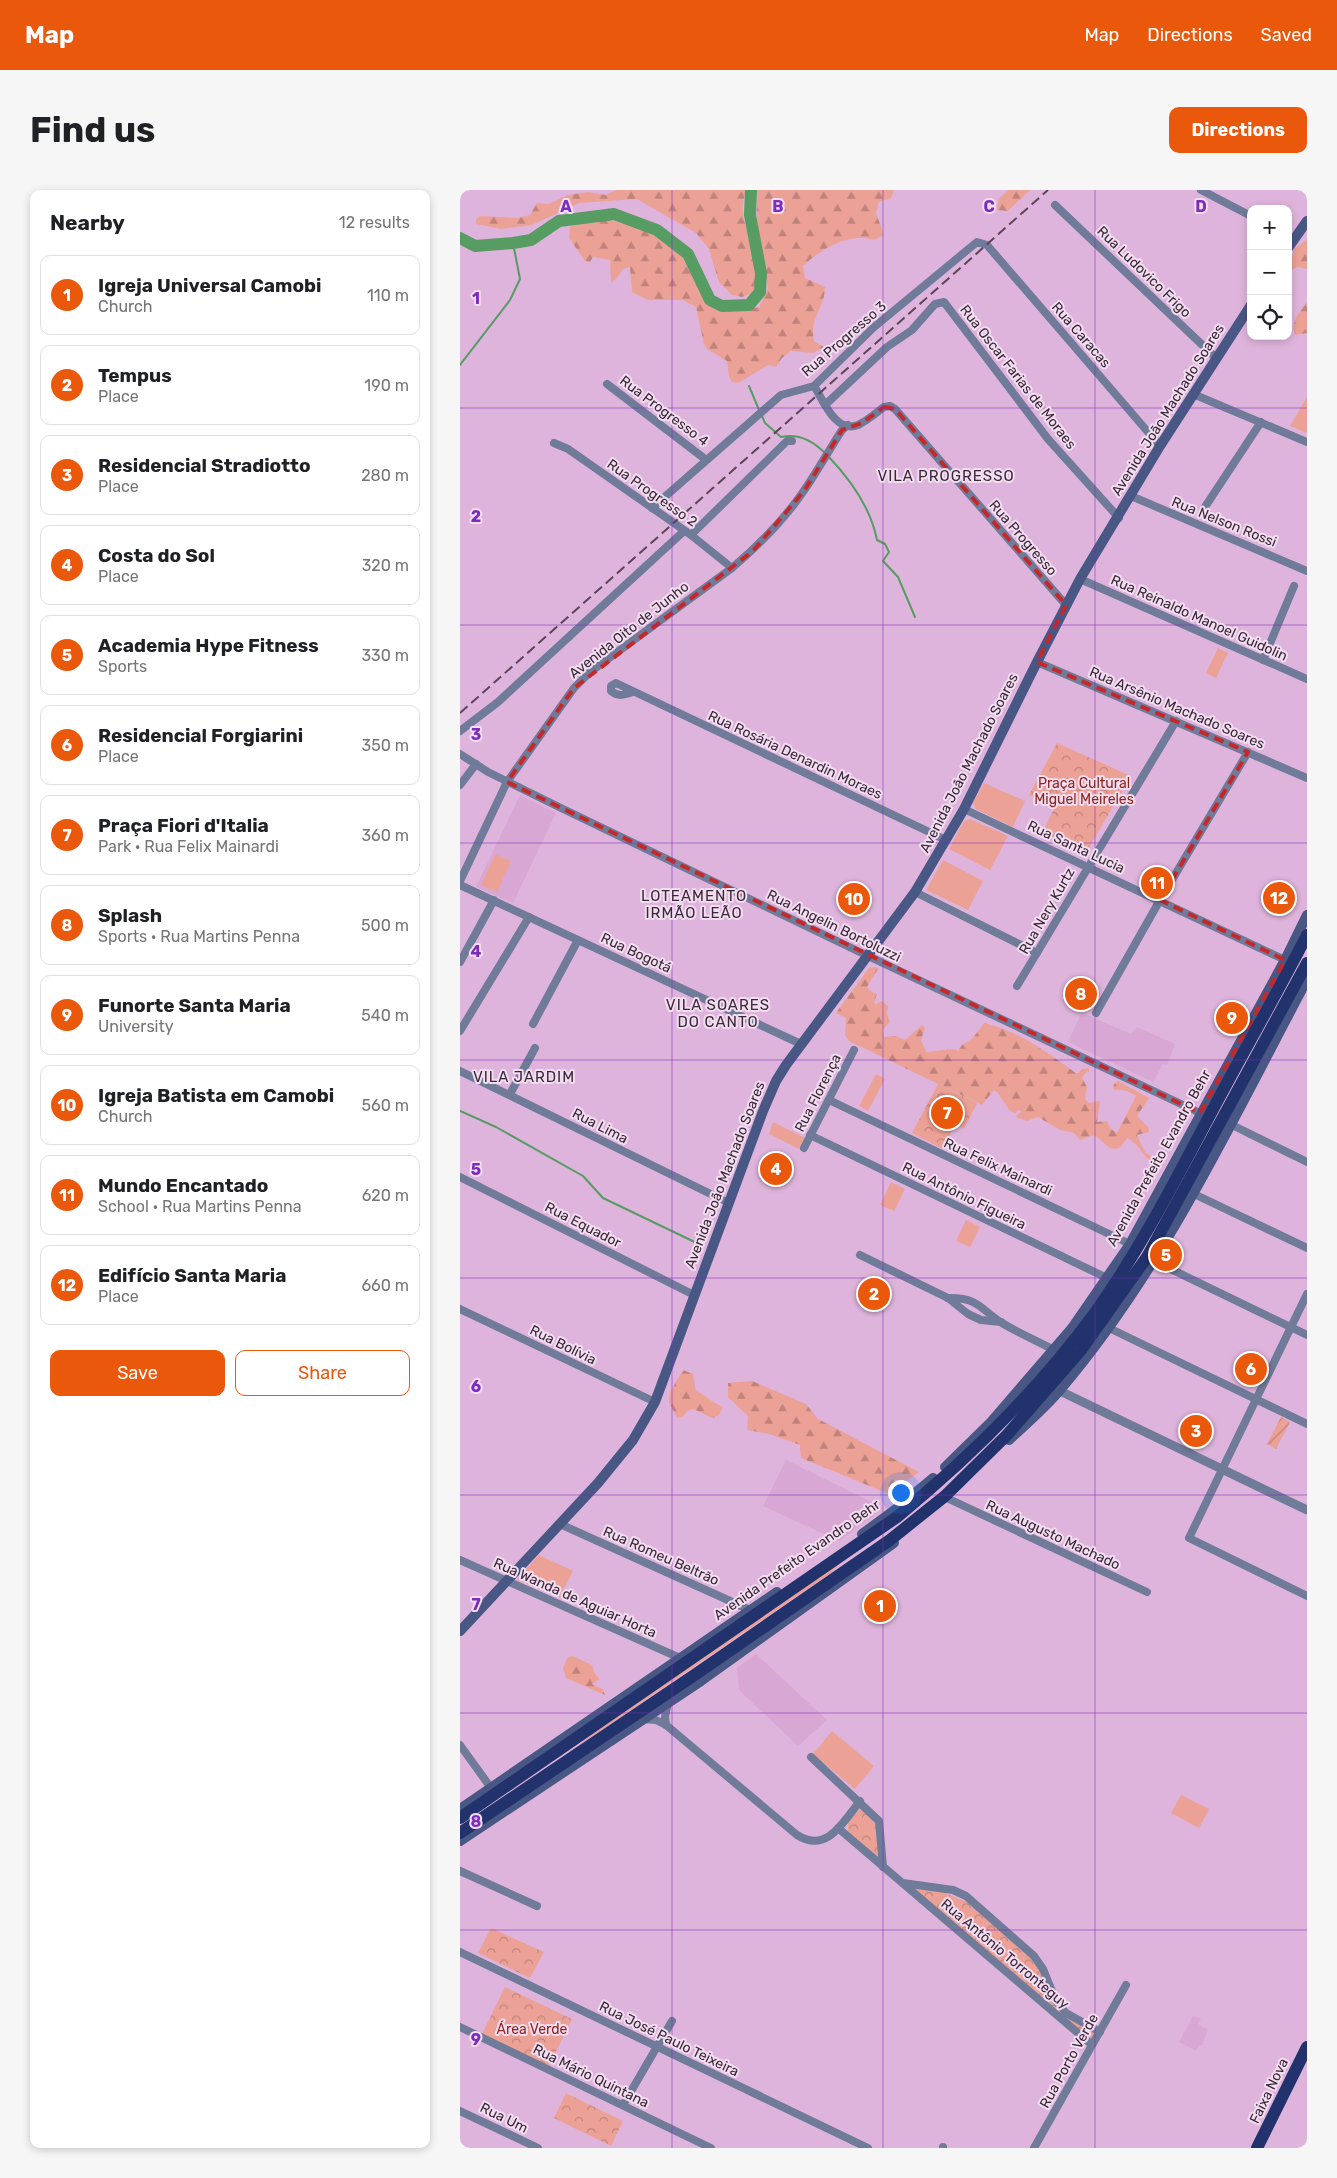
<!DOCTYPE html>
<html lang="en">
<head>
<meta charset="utf-8">
<style>
  :root { --surface:#fff; --page:#f6f6f6; --text:#202124; --muted:#757577; --line:#e0e0e0; --accent:#ea580c }
  body { margin:0; font-family:Rubik,sans-serif; background:var(--page); color:var(--text) }
  .controls { position:absolute; right:15px; top:15px; display:grid; overflow:hidden; border-radius:10px; box-shadow:0 2px 8px #0003 }
  .controls button { width:45px; height:45px; display:grid; place-items:center; padding:0; border:0; border-bottom:1px solid var(--line); background:var(--surface); color:var(--text); font:25px sans-serif }
  .you { position:absolute; left:440px; top:1302px; width:18px; height:18px; margin:-12px; border:4px solid #fff; border-radius:50%; background:#1a73e8; box-shadow:0 0 0 8px #1a73e833 }
  .badge { display:grid; place-items:center; width:32px; height:32px; border-radius:50%; background:var(--accent); color:#fff; font-size:16px; font-weight:700 }
  .pin { position:absolute; translate:-50% -50%; border:2px solid #fff; box-shadow:0 1px 5px #0006 }
  .list { margin:0; padding:0; list-style:none }
  h2 { display:flex; justify-content:space-between; align-items:center; height:65px; margin:0; padding:0 20px; font-size:21px }
  h2 small { font-size:16px; font-weight:400; color:var(--muted) }
  .list li { display:grid; grid-template-columns:32px 1fr auto; gap:15px; align-items:center; box-sizing:border-box; height:80px; margin:0 10px 10px; padding:0 10px; border:1px solid var(--line); border-radius:10px }
  .list b { display:block; font-size:19px; white-space:nowrap }
  .list p { margin:0; font-size:16px; white-space:nowrap; color:var(--muted) }
  .list em { font-size:16px; font-style:normal; color:var(--muted) }
  .actions { display:flex; gap:10px; padding:15px 20px }
  .actions a { flex:1; padding:11px 0; border:1px solid var(--accent); border-radius:10px; text-align:center; font-size:18px; color:var(--accent) }
  .actions .main { background:var(--accent); color:#fff }
  .icon { flex:none; width:28px; height:28px; fill:none; stroke:currentColor; stroke-width:2; stroke-linecap:round; stroke-linejoin:round }
  .map { position:relative; flex:none; width:847px; height:1958px; overflow:hidden; border-radius:10px }
  header { display:flex; align-items:center; gap:30px; box-sizing:border-box; height:70px; padding:0 25px; background:var(--accent); color:#fff }
  header strong { font-size:24px }
  nav { display:flex; gap:28px; margin-inline-start:auto; font-size:18px }
  .intro { display:flex; align-items:center; justify-content:space-between; box-sizing:border-box; height:120px; padding:0 30px }
  h1 { margin:0; font-size:35px }
  .button { padding:12px 22px; border-radius:10px; background:var(--accent); color:#fff; font-size:18px; font-weight:700 }
  main { display:flex; gap:30px; padding:0 30px }
  aside { flex:1; background:var(--surface); border-radius:10px; box-shadow:0 2px 8px #0003 }
  .map>svg:first-child { display:block }
  .built { fill:#d8a7d4 }
  .grass { fill:#eca196 }
  .forest { fill:url(#forest-firs) }
  .park { fill:url(#park-crowns) }
  .garden { fill:url(#garden-furrows) }
  .lines { fill:none; stroke-linecap:round; stroke-linejoin:round }
  .stream { stroke:#569c63; stroke-width:2 }
  .river { stroke:#569c63; stroke-width:12 }
  .minor { stroke:#707b9a; stroke-width:8 }
  .tertiary { stroke:#707b9a; stroke-width:9 }
  .secondary { stroke:#485784; stroke-width:10 }
  .trunk { stroke:#22326c; stroke-width:12 }
  .rail { stroke:#5b4459; stroke-width:2; stroke-dasharray:10 5; stroke-linecap:butt }
  .marked { fill:none; stroke:#c6282a; stroke-width:4; stroke-dasharray:10 6; stroke-linejoin:round }
  .grid { fill:none; stroke:#7b2cbf; stroke-width:1; stroke-opacity:0.55 }
  .labels { text-anchor:middle; dominant-baseline:central; stroke-width:4; stroke-linejoin:round; paint-order:stroke }
  .street-label { font-size:14px; fill:#392837; stroke:#f3ddf1 }
  .park-label { font-size:14px; fill:#8e261e; stroke:#f3ddf1 }
  .neighbourhood-label { font-size:15px; letter-spacing:1px; fill:#392837; stroke:#f3ddf1 }
  .grid-label { font-size:16px; text-anchor:middle; font-weight:bold; fill:#7b2cbf; stroke:#f3ddf1; stroke-width:4; stroke-linejoin:round; paint-order:stroke }
</style>
</head>
<body>
<header>
<strong>Map</strong>
<nav><a>Map</a><a>Directions</a><a>Saved</a></nav>
</header>
<div class="intro"><h1>Find us</h1><a class="button">Directions</a></div>
<main>
<aside>
<h2>Nearby<small>12 results</small></h2>
<ul class="list">
<li><span class="badge">1</span><div><b>Igreja Universal Camobi</b><p>Church</p></div><em>110 m</em></li>
<li><span class="badge">2</span><div><b>Tempus</b><p>Place</p></div><em>190 m</em></li>
<li><span class="badge">3</span><div><b>Residencial Stradiotto</b><p>Place</p></div><em>280 m</em></li>
<li><span class="badge">4</span><div><b>Costa do Sol</b><p>Place</p></div><em>320 m</em></li>
<li><span class="badge">5</span><div><b>Academia Hype Fitness</b><p>Sports</p></div><em>330 m</em></li>
<li><span class="badge">6</span><div><b>Residencial Forgiarini</b><p>Place</p></div><em>350 m</em></li>
<li><span class="badge">7</span><div><b>Praça Fiori d'Italia</b><p>Park · Rua Felix Mainardi</p></div><em>360 m</em></li>
<li><span class="badge">8</span><div><b>Splash</b><p>Sports · Rua Martins Penna</p></div><em>500 m</em></li>
<li><span class="badge">9</span><div><b>Funorte Santa Maria</b><p>University</p></div><em>540 m</em></li>
<li><span class="badge">10</span><div><b>Igreja Batista em Camobi</b><p>Church</p></div><em>560 m</em></li>
<li><span class="badge">11</span><div><b>Mundo Encantado</b><p>School · Rua Martins Penna</p></div><em>620 m</em></li>
<li><span class="badge">12</span><div><b>Edifício Santa Maria</b><p>Place</p></div><em>660 m</em></li>
</ul>
<div class="actions"><a class="main">Save</a><a>Share</a></div>
</aside>
<div class="map">
<svg width="847" height="1958" viewBox="0 0 847 1958">
  <defs>
    <pattern id="forest-firs" width="22" height="20" patternUnits="userSpaceOnUse" patternTransform="scale(1.25)"><rect width="22" height="20" fill="#eca196"/><path d="M5 1l3.5 6h-7zM16 11l3.5 6h-7z" fill="#c0837b"/></pattern>
    <pattern id="park-crowns" width="20" height="18" patternUnits="userSpaceOnUse" patternTransform="scale(1.25)"><rect width="20" height="18" fill="#eca196"/><path d="M2 6a3 3 0 1 1 6 0M12 15a3 3 0 1 1 6 0" fill="none" stroke="#c0837b"/></pattern>
    <pattern id="garden-furrows" width="10" height="10" patternUnits="userSpaceOnUse" patternTransform="scale(1.25)"><rect width="10" height="10" fill="#eca196"/><path d="M-1 1l2-2M0 10L10 0M9 11l2-2" fill="none" stroke="#c0837b"/></pattern>
  </defs>
  <rect width="100%" height="100%" fill="#dfb4dc"/>
  <g class="built">
    <polygon points="60,605 96,623 53,713 16,697"/>
    <polygon points="620,822 671,844 677,837 715,854 707,875 703,874 693,892 608,852 621,824"/>
    <polygon points="326,1270 424,1318 379,1351 303,1316"/>
    <polygon points="296,1464 367,1530 338,1556 279,1500 277,1478"/>
    <polygon points="733,1826 741,1829 738,1834 748,1840 742,1855 739,1855 736,1861 719,1852"/>
  </g>
  <g class="grass">
    <polygon points="847,207 847,243 830,236"/>
    <polygon points="758,458 768,463 756,488 746,483"/>
    <polygon points="524,593 565,611 553,637 516,619 513,613"/>
    <polygon points="510,629 548,646 530,680 489,659 504,631"/>
    <polygon points="35,664 51,671 37,702 21,695"/>
    <polygon points="483,670 523,691 508,720 466,700"/>
    <polygon points="416,884 425,889 408,921 399,916"/>
    <polygon points="313,932 345,948 339,959 309,944"/>
    <polygon points="431,992 445,999 434,1021 420,1015"/>
    <polygon points="506,1030 520,1037 510,1057 496,1051"/>
    <polygon points="79,1365 113,1381 100,1407 57,1390"/>
    <polygon points="385,1369 371,1383 108,1563 137,1541"/>
    <polygon points="372,1541 414,1576 395,1599 353,1564"/>
    <polygon points="721,1605 749,1619 739,1638 711,1623"/>
  </g>
  <g class="forest">
    <path d="M 156,0 L 287,0 C 276,22 289,40 293,62 C 296,73 295,86 295,98 L 293,103 L 282,107 L 272,105 L 259,92 L 249,59 L 236,43 L 177,9 L 119,13 L 72,35 L 41,39 L 16,34 L 16,29 L 21,26 L 57,28 L 70,25 L 77,13 L 89,14 L 108,5 L 128,2 L 146,5 Z"/>
    <path d="M 297,0 L 434,0 L 431,8 L 419,12 L 416,23 L 424,45 L 414,50 C 389,42 361,59 343,76 L 345,88 L 365,97 C 365,118 349,128 354,151 L 364,157 L 353,163 L 331,161 L 322,168 L 316,177 L 308,175 L 278,193 L 272,192 L 269,187 L 267,171 L 247,159 L 244,154 L 236,117 L 223,110 L 188,110 L 172,102 L 170,77 L 163,79 L 156,89 L 151,93 L 150,70 L 133,67 L 130,72 L 125,71 L 109,48 L 110,37 C 120,34 133,29 144,30 C 169,31 214,49 229,69 C 235,78 237,88 241,98 C 252,125 275,123 299,117 L 308,98 L 297,31 Z"/>
    <polygon points="549,0 570,0 548,21 537,20 539,8"/>
    <polygon points="847,49 847,79 838,77 828,81 834,59"/>
    <path d="M 847,112 L 847,143 L 835,145 C 830,131 839,124 847,112 Z"/>
    <path d="M 416,777 L 418,779 L 407,797 L 412,802 L 417,804 L 414,813 L 416,814 L 422,811 L 428,816 L 427,824 L 430,831 L 423,840 L 424,847 L 436,846 L 445,850 L 462,835 L 465,838 L 461,850 L 466,862 L 493,859 L 498,861 L 502,855 L 513,848 L 524,833 C 559,841 588,863 617,884 L 622,879 L 629,878 L 629,882 L 627,881 L 622,888 L 627,897 L 625,909 L 629,913 L 640,911 L 637,932 L 647,931 L 651,939 L 657,943 L 676,906 L 667,901 L 653,899 L 654,894 L 658,891 L 689,908 L 677,926 L 689,938 L 689,942 L 677,945 L 685,962 L 704,975 C 677,968 685,958 667,948 L 660,958 C 647,962 644,950 633,945 L 620,950 L 614,943 L 600,940 L 578,927 L 567,931 L 558,928 L 556,926 L 562,921 L 558,920 L 555,924 C 544,918 543,906 534,900 L 522,915 L 389,851 L 385,845 L 386,828 L 376,823 L 409,778 Z"/>
    <path d="M 223,1180 L 233,1184 L 236,1201 C 245,1204 252,1213 263,1217 L 259,1225 L 253,1228 L 233,1219 L 227,1221 L 223,1227 L 217,1228 L 209,1212 L 210,1202 Z"/>
    <polygon points="292,1191 346,1214 358,1229 459,1282 429,1304 341,1268 340,1255 309,1244 287,1240 288,1226 268,1207 268,1193"/>
    <polygon points="113,1466 132,1475 135,1484 140,1489 132,1494 143,1499 145,1505 106,1488 103,1478 108,1467"/>
  </g>
  <g class="park">
    <polygon points="597,553 671,586 624,666 581,645 595,617 569,605"/>
    <polygon points="478,894 517,913 504,939 495,934 483,959 452,943"/>
    <polygon points="401,1617 416,1635 418,1668 388,1643 388,1633"/>
    <polygon points="452,1697 483,1702 507,1712 570,1765 579,1777 589,1807 600,1821 634,1843 631,1850"/>
    <polygon points="31,1738 84,1762 70,1788 18,1763"/>
    <polygon points="45,1797 112,1829 89,1876 22,1844"/>
    <polygon points="106,1903 163,1931 151,1956 94,1928"/>
  </g>
  <polygon class="garden" points="821,1227 830,1232 816,1259 807,1254"/>
  <g class="lines">
    <g class="stream">
      <polyline points="0,175 50,110 60,89 53,53"/>
      <polyline points="289,196 299,220"/>
      <path d="M 302,226 L 305,233 L 321,247 C 338,243 353,251 365,263"/>
      <path d="M 368,266 C 390,289 411,319 417,350 L 425,354 L 429,362 L 423,371 L 438,387 L 455,427"/>
      <polyline points="0,921 36,937 123,986 143,1008 243,1056"/>
    </g>
    <polyline class="river" points="0,48 15,56 53,53 71,50 99,31 154,24 197,40 228,64 250,110 262,116 289,115 300,102 301,83 290,25 291,0"/>
    <g class="minor">
      <polyline points="741,0 791,26"/>
      <polyline points="595,15 755,167"/>
      <polyline points="147,194 245,269"/>
      <path d="M 354,196 C 363,209 375,244 398,235 C 407,231 416,223 424,217 L 430,216 L 435,219 L 606,415"/>
      <polyline points="733,204 847,252"/>
      <polyline points="365,215 427,157 452,140 475,114 484,112 588,249 659,328"/>
      <polyline points="94,253 108,259 231,345 272,378"/>
      <polyline points="671,306 847,381"/>
      <polyline points="192,318 321,205 354,196 413,138 517,52 527,55 700,256"/>
      <polyline points="743,320 801,232"/>
      <polyline points="231,345 327,251 332,251"/>
      <polyline points="620,389 847,489"/>
      <polyline points="803,470 834,396"/>
      <polyline points="577,472 847,588"/>
      <path d="M 173,502 C 164,505 158,507 151,501 L 151,496 L 156,493 L 486,650"/>
      <polyline points="0,541 38,512 224,341"/>
      <polyline points="0,564 28,582 99,617 408,766 740,923"/>
      <polyline points="0,595 16,574"/>
      <polyline points="504,619 825,770"/>
      <path d="M 0,691 L 47,592 L 114,498 L 130,482 L 272,378 C 299,355 323,331 343,302 C 357,282 369,260 382,240 L 388,235"/>
      <polyline points="0,695 341,854"/>
      <polyline points="455,702 577,763"/>
      <polyline points="0,772 34,710"/>
      <polyline points="557,796 716,531"/>
      <polyline points="636,823 700,710 788,562"/>
      <polyline points="73,834 118,750"/>
      <polyline points="0,841 69,727"/>
      <polyline points="0,881 269,1013"/>
      <polyline points="50,904 75,858"/>
      <polyline points="369,910 670,1054"/>
      <polyline points="770,934 847,972"/>
      <polyline points="350,945 647,1088"/>
      <polyline points="344,958 394,860"/>
      <polyline points="0,987 234,1105"/>
      <polyline points="732,1003 847,1058"/>
      <polyline points="400,1065 488,1108 508,1124 521,1130 541,1132"/>
      <polyline points="694,1071 847,1145"/>
      <polyline points="847,1104 729,1348 847,1406"/>
      <path d="M 488,1108 C 518,1107 520,1119 542,1133 C 559,1143 577,1151 594,1160"/>
      <polyline points="0,1119 195,1212"/>
      <polyline points="649,1138 847,1234"/>
      <polyline points="489,1309 687,1402"/>
      <polyline points="100,1334 290,1420"/>
      <polyline points="0,1370 220,1468"/>
      <path d="M 182,1529 L 196,1530 L 206,1535 L 337,1645 C 367,1664 383,1632 400,1611"/>
      <polyline points="206,1535 205,1527 208,1512"/>
      <polyline points="0,1555 31,1598"/>
      <polyline points="351,1567 419,1631 423,1677"/>
      <polyline points="378,1638 632,1855"/>
      <polyline points="0,1681 77,1716"/>
      <polyline points="443,1693 493,1700 506,1706 574,1766 583,1779 596,1811 606,1823 640,1842"/>
      <polyline points="0,1762 408,1958"/>
      <polyline points="0,1837 251,1958"/>
      <polyline points="163,1915 212,1831"/>
      <polyline points="0,1921 78,1958"/>
      <polyline points="483,1958 483,1957"/>
      <polyline points="574,1958 666,1795"/>
    </g>
    <polyline class="tertiary" points="600,1201 847,1320"/>
    <g class="secondary">
      <polyline points="828,58 847,31"/>
      <path d="M 549,1250 C 566,1234 585,1218 600,1200 C 704,1078 772,930 847,790"/>
      <polyline points="485,1277 531,1232 612,1138 670,1054 825,770 847,725"/>
      <polyline points="402,1344 436,1319 473,1288"/>
      <polyline points="0,1441 138,1293 173,1250 195,1212 303,921 316,891 326,875 455,702 504,619 577,472 620,389 700,256 791,115"/>
      <polyline points="0,1619 317,1402"/>
      <polyline points="0,1651 241,1491 434,1353"/>
    </g>
    <g class="trunk">
      <path d="M 0,1628 L 437,1327 C 509,1268 579,1199 634,1124 C 683,1056 720,981 759,908 C 788,853 819,800 847,745"/>
      <polyline points="0,1643 236,1484 430,1350 485,1306 547,1245 621,1160 687,1067 847,773"/>
      <polyline points="797,1958 847,1857"/>
    </g>
    <polyline class="rail" points="0,523 588,0"/>
  </g>
  <path class="marked" d="M 424,217 L 435,219 L 606,415 L 577,472 L 788,562 L 700,710 L 825,770 L 740,923 L 47,592 L 114,498 L 293,361 L 344,301 L 382,240 L 402,233 Z"/>
  <path class="grid" d="M 212,0 L 212,1958M 423,0 L 423,1958M 635,0 L 635,1958M 0,218 L 847,218M 0,435 L 847,435M 0,653 L 847,653M 0,870 L 847,870M 0,1088 L 847,1088M 0,1305 L 847,1305M 0,1523 L 847,1523M 0,1740 L 847,1740"/>
  <g class="labels">
    <g class="street-label">
      <text transform="translate(684 82) rotate(44)">Rua Ludovico Frigo</text>
      <text transform="translate(621 145) rotate(49)">Rua Caracas</text>
      <text transform="translate(384 149) rotate(-41)">Rua Progresso 3</text>
      <text transform="translate(558 187) rotate(52)">Rua Oscar Farias de Moraes</text>
      <text transform="translate(708 220) rotate(-58)">Avenida João Machado Soares</text>
      <text transform="translate(204 221) rotate(37)">Rua Progresso 4</text>
      <text transform="translate(192 303) rotate(35)">Rua Progresso 2</text>
      <text transform="translate(764 332) rotate(22)">Rua Nelson Rossi</text>
      <text transform="translate(563 348) rotate(49)">Rua Progresso</text>
      <text transform="translate(739 428) rotate(24)">Rua Reinaldo Manoel Guidolin</text>
      <text transform="translate(169 440) rotate(-38)">Avenida Oito de Junho</text>
      <text transform="translate(717 518) rotate(23)">Rua Arsênio Machado Soares</text>
      <text transform="translate(335 565) rotate(25)">Rua Rosária Denardin Moraes</text>
      <text transform="translate(509 573) rotate(-63)">Avenida João Machado Soares</text>
      <text transform="translate(616 657) rotate(25)">Rua Santa Lucia</text>
      <text transform="translate(587 721) rotate(-60)">Rua Nery Kurtz</text>
      <text transform="translate(374 736) rotate(26)">Rua Angelin Bortoluzzi</text>
      <text transform="translate(176 763) rotate(25)">Rua Bogotá</text>
      <text transform="translate(358 903) rotate(-63)">Rua Florença</text>
      <text transform="translate(140 936) rotate(27)">Rua Lima</text>
      <text transform="translate(699 968) rotate(-61)">Avenida Prefeito Evandro Behr</text>
      <text transform="translate(538 977) rotate(25)">Rua Felix Mainardi</text>
      <text transform="translate(265 985) rotate(-69)">Avenida João Machado Soares</text>
      <text transform="translate(504 1006) rotate(26)">Rua Antônio Figueira</text>
      <text transform="translate(123 1035) rotate(27)">Rua Equador</text>
      <text transform="translate(103 1155) rotate(26)">Rua Bolívia</text>
      <text transform="translate(593 1345) rotate(25)">Rua Augusto Machado</text>
      <text transform="translate(201 1366) rotate(24)">Rua Romeu Beltrão</text>
      <text transform="translate(337 1370) rotate(-35)">Avenida Prefeito Evandro Behr</text>
      <text transform="translate(115 1408) rotate(24)">Rua Wanda de Aguiar Horta</text>
      <text transform="translate(545 1764) rotate(40)">Rua Antônio Torronteguy</text>
      <text transform="translate(209 1849) rotate(26)">Rua José Paulo Teixeira</text>
      <text transform="translate(609 1871) rotate(-61)">Rua Porto Verde</text>
      <text transform="translate(131 1886) rotate(26)">Rua Mário Quintana</text>
      <text transform="translate(809 1901) rotate(-64)">Faixa Nova</text>
      <text transform="translate(44 1928) rotate(26)">Rua Um</text>
    </g>
    <g class="park-label">
      <text x="624" y="593">Praça Cultural<tspan x="624" dy="16">Miguel Meireles</tspan></text>
      <text x="72" y="1839">Área Verde</text>
    </g>
    <g class="neighbourhood-label">
      <text x="486" y="286">VILA PROGRESSO</text>
      <text x="234" y="706">LOTEAMENTO<tspan x="234" dy="17">IRMÃO LEÃO</tspan></text>
      <text x="258" y="815">VILA SOARES<tspan x="258" dy="17">DO CANTO</tspan></text>
      <text x="64" y="887">VILA JARDIM</text>
    </g>
  </g>
  <g class="grid-label">
    <text x="106" y="22">A</text>
    <text x="318" y="22">B</text>
    <text x="529" y="22">C</text>
    <text x="741" y="22">D</text>
    <text x="16" y="114">1</text>
    <text x="16" y="332">2</text>
    <text x="16" y="550">3</text>
    <text x="16" y="767">4</text>
    <text x="16" y="985">5</text>
    <text x="16" y="1202">6</text>
    <text x="16" y="1420">7</text>
    <text x="16" y="1637">8</text>
    <text x="16" y="1855">9</text>
  </g>
</svg>
<div class="controls">
<button>+</button>
<button>−</button>
<button><svg class="icon" aria-label="locate" viewBox="0 0 24 24"><circle cx="12" cy="12" r="6"/><path d="M12 2v4M12 18v4M2 12h4M18 12h4"/></svg></button>
</div>
<div class="you"></div>
<div class="pin badge" style="left:420px;top:1416px">1</div>
<div class="pin badge" style="left:414px;top:1104px">2</div>
<div class="pin badge" style="left:736px;top:1241px">3</div>
<div class="pin badge" style="left:316px;top:979px">4</div>
<div class="pin badge" style="left:706px;top:1065px">5</div>
<div class="pin badge" style="left:791px;top:1179px">6</div>
<div class="pin badge" style="left:487px;top:923px">7</div>
<div class="pin badge" style="left:621px;top:804px">8</div>
<div class="pin badge" style="left:772px;top:828px">9</div>
<div class="pin badge" style="left:394px;top:709px">10</div>
<div class="pin badge" style="left:697px;top:693px">11</div>
<div class="pin badge" style="left:819px;top:708px">12</div>
</div>
</main>
</body>
</html>
